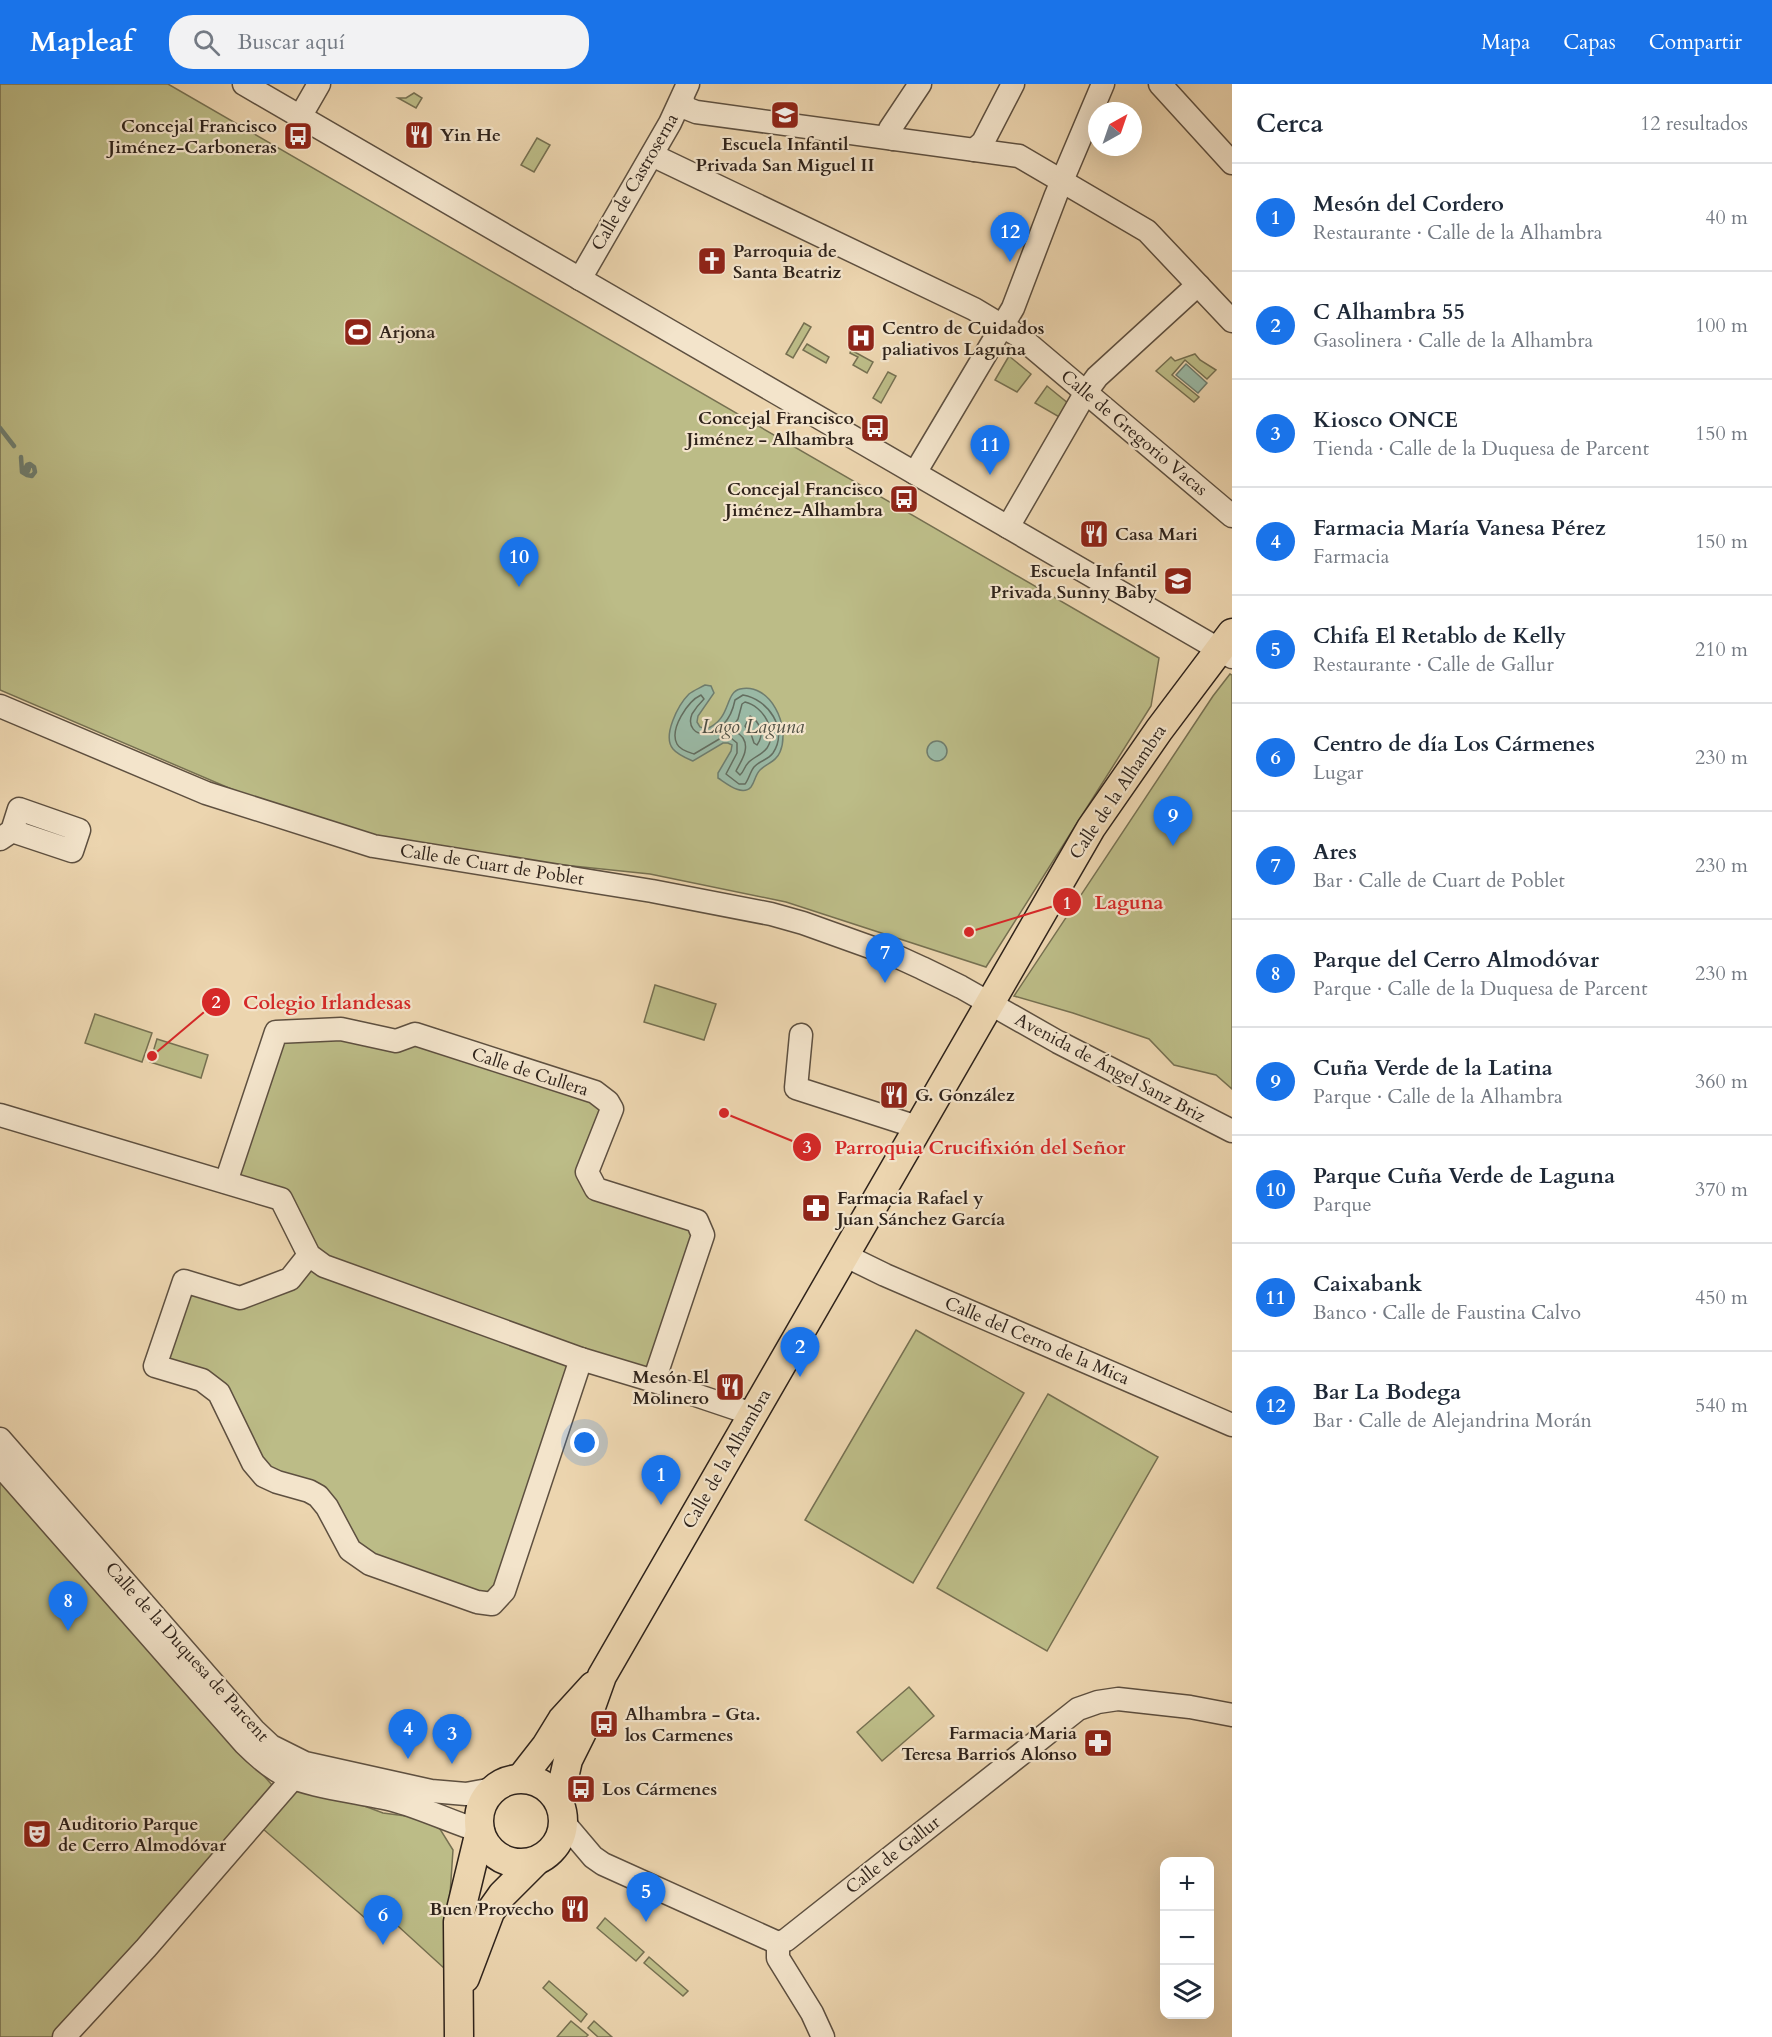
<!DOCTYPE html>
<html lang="es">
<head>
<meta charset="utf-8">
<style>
  :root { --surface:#fff; --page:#f2f2f3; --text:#1f2937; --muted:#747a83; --line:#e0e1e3; --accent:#1a73e8 }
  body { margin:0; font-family:Cardo,serif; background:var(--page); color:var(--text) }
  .controls { position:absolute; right:18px; bottom:18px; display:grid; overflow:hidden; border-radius:12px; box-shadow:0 6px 24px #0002 }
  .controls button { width:54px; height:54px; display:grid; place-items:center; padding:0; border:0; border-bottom:2px solid var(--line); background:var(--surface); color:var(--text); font:30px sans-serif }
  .compass { position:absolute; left:1088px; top:18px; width:54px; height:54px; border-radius:50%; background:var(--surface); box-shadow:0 6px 24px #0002; rotate:40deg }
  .you { position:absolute; left:585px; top:1359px; width:21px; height:21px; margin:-15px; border:4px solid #fff; border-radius:50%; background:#1a73e8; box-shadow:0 0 0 9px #1a73e833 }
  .badge { display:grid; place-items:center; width:39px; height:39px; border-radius:50%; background:var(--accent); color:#fff; font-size:20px; font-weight:700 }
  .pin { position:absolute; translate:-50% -50px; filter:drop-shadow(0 2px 3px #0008) }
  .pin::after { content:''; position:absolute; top:32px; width:21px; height:18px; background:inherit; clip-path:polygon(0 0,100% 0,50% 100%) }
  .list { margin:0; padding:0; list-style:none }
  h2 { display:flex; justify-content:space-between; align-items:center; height:78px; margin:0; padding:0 24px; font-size:26px }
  h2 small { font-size:20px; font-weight:400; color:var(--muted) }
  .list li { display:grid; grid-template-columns:39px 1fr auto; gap:18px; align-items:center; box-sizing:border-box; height:108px; padding:0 24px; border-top:2px solid var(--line) }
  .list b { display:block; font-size:22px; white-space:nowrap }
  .list p { margin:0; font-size:20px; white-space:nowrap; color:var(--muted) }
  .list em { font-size:20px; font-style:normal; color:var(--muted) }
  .icon { flex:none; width:33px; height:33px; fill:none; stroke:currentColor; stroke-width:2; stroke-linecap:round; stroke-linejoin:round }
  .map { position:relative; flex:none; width:1232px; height:1953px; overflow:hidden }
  header { display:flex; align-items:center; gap:36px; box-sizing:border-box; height:84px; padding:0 30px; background:var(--accent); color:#fff }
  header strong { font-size:28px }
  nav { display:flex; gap:33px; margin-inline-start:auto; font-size:21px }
  .search { width:420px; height:54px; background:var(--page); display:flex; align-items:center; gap:15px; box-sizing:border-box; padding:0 21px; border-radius:24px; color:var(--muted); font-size:22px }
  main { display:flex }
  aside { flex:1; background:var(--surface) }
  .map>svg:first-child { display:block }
  .green { fill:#bcbc87; stroke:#767051; stroke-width:1.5 }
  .water { fill:#9ab9a5; stroke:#6f7d6e; stroke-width:1.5 }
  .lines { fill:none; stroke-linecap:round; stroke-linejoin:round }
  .shore { stroke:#646e60; stroke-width:1.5 }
  .stream { stroke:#6f7d6e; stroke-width:4.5 }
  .minor-casing { stroke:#5e5040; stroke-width:25 }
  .major-casing { stroke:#2f231b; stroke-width:31 }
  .minor { stroke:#f3e4cb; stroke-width:22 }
  .major { stroke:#ecd5af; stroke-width:28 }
  .labels { text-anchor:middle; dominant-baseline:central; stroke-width:4.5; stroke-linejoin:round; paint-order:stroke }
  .poi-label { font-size:18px; font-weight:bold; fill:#2f231b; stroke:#f3e4cb; text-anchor:start }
  .street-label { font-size:18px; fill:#2f231b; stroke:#f3e4cb }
  .water-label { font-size:20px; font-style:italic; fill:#4f5044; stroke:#f3e4cb }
  .leader { fill:none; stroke:#d62828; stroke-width:2 }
  .callout-dot { fill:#d62828; stroke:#f3e4cb; stroke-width:2 }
  .mark-label { font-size:18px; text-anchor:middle; font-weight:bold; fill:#fff }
  .callout-label { font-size:20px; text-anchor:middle; font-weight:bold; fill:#d62828; stroke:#f3e4cb; stroke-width:4.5; stroke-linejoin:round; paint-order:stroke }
</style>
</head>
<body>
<header>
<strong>Mapleaf</strong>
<div class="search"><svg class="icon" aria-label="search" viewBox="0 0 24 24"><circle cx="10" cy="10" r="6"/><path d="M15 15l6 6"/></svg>Buscar aquí</div>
<nav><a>Mapa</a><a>Capas</a><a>Compartir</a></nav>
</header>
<main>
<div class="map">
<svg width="1232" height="1953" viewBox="0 0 1232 1953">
  <rect width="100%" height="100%" fill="#ecd5af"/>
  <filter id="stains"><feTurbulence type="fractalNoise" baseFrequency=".00333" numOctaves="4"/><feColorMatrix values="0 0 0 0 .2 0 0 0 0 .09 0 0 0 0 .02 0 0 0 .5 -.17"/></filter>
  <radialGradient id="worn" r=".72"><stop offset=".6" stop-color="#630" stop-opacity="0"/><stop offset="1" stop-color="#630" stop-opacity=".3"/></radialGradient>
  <g class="green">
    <polygon points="0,0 168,0 1159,574 1151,622 986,883 786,818 650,790 478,772 372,754 236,707 0,606"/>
    <polygon points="414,9 422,14 416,24 398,14 406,14"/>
    <polygon points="537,54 550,61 534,88 521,81"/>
    <polygon points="804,239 811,243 793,274 786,270"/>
    <polygon points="807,260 829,273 826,279 803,266"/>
    <polygon points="851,266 873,278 867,289 853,281 858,273 850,269"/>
    <polygon points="1195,270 1200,276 1216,286 1207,295 1185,276 1172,291 1199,313 1194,318 1156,287 1171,273 1175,277"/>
    <polygon points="1009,272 1031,290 1017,308 995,296"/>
    <polygon points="888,288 896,292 881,319 873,314"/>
    <polygon points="1047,302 1069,320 1061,334 1035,319"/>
    <polygon points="1230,590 1232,591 1232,1005 1216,991 1174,981 1149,955 1073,929 1014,912 1213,612"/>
    <polygon points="655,901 716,920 704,956 644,938"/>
    <polygon points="95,930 152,949 142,978 85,959"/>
    <polygon points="276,948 415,950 608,1018 587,1088 596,1105 697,1137 654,1297 581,1275 492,1520 370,1480 318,1412 277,1398 219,1309 155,1282 184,1197 241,1214 309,1172 281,1115 226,1098"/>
    <polygon points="157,955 208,971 201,994 150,978"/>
    <polygon points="916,1246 1024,1309 913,1499 805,1436"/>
    <polygon points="1048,1310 1158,1373 1047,1567 937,1504"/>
    <polygon points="0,1393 272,1701 57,1953 0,1953"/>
    <polygon points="909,1603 934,1632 882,1677 857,1648"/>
    <polygon points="292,1695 383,1729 421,1734 440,1745 453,1766 445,1885 376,1822 365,1834 255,1738"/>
    <polygon points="605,1834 644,1868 636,1877 597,1844"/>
    <polygon points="649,1873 688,1907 683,1912 644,1879"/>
    <polygon points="549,1897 587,1930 581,1938 543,1904"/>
    <polygon points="571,1937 588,1951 586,1953 557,1953"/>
    <polygon points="594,1937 612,1953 598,1953 588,1944"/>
  </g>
  <g class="water">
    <polygon points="1186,280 1207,299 1198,309 1176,291"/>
    <path d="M 705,601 L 711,602 L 714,609 L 698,632 L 697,638 L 700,643 L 706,645 C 732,635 724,609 740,605 C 770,598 791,642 780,668 C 776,678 767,679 760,686 C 755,691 755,698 751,703 C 742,713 726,699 718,694 L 718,689 L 731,667 L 732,661 L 728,659 L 723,659 L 693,677 C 686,674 678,671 673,665 C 662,652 678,621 689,610 C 694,606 700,604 705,601 Z"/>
    <circle cx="937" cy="667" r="10"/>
  </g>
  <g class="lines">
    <g class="shore">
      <path d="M 701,611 L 704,615 C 700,619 695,625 692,630 C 682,656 726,661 735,616 L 743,611 C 768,615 789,645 773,669 C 768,676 759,677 754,683 C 750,688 749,695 745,700 L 739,700 L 726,690 L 737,669 L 737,659 L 731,654 L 721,654 L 694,670 C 688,668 680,666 677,660 C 669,645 688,617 701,611 Z"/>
      <path d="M 745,618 C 763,622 778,647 767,664 C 762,671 753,673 748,679 C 744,683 744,688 740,691 L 736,687 C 741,677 750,665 743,654 C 740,650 735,647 732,644 L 738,635 L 742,620 Z"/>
      <path d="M 750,632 C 760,638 765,650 757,661 L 754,659 L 751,650 L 745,642 Z"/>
    </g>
    <g class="stream">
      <polyline points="0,344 14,362"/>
      <polyline points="21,373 22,388 27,391 32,392 35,388 34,383 30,380 27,381 25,385 28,387 29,384"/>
    </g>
    <g class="minor-casing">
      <g id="minor">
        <polyline points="244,0 1232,573"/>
        <polyline points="1160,0 1232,79"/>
        <polyline points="682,16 686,24 696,28 1019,72 1147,147 1232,237"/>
        <polyline points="300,33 319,0"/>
        <polyline points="893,55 889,50 890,45 920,0"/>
        <polyline points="974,66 983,58 1013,0"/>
        <polyline points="652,71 974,225 1019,252 1232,432"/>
        <polyline points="580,195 670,39 688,0"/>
        <polyline points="915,389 1013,224 1056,111 1103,0"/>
        <polyline points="1008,443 1086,308 1097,293 1191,207 1199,202"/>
        <polyline points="0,622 206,709 373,762 652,807 771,830 803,839 898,873 922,884 961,903 1058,958 1232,1047"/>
        <polyline points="0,755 12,747 19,725 79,746 72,767 12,747"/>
        <polyline points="801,951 796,1004 917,1043"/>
        <polyline points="0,1031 281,1115 309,1171 324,1182 581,1275"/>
        <polyline points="226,1098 276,948 341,945 396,957 415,950 595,1008 608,1018 612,1025 587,1088 596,1105 697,1137 703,1151 654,1297"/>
        <polyline points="309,1171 290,1195 240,1214 184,1197 155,1282 202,1296 219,1309 253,1379 264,1392 277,1398 309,1407 318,1412 327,1423 350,1466 370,1480 477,1518 492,1520 504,1507 581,1275 654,1297 752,1330"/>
        <polyline points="844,1171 885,1191 1232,1341"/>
        <polyline points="0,1355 254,1646 271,1662 305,1679 431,1707 466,1710 493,1705"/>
        <path d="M 0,1381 L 245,1660 C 256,1671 267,1681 281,1689 C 309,1703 361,1708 393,1716 C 423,1724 451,1738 480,1747"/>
        <polyline points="565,1740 593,1773 603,1780 778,1859 786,1856 1078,1625 1098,1618 1118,1615 1190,1623 1232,1631"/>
        <polyline points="778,1859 778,1874 812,1929 823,1953"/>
        <polyline points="64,1953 146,1864 294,1693"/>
      </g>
    </g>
    <g class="major-casing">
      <g id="major">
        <polyline points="521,1694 546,1662 562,1636 593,1602"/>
        <circle cx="521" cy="1737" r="42"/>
        <polyline points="559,1716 568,1676 582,1648 602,1592 1091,744 1159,646 1232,549"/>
        <polyline points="465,1894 490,1828 502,1811 535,1778"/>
        <polyline points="459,1953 458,1838 480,1747"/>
      </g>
    </g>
    <use href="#minor" class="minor"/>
    <use href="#major" class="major"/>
  </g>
  <defs>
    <g id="school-square" transform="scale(1.5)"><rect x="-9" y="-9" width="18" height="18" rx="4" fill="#8f2418" stroke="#f3e4cb"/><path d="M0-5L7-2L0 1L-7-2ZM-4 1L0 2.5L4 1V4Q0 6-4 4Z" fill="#fff"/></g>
    <g id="restaurant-square" transform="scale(1.5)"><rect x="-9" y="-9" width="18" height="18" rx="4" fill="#8f2418" stroke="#f3e4cb"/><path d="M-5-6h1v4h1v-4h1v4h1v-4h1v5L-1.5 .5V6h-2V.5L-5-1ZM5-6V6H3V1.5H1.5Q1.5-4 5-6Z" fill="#fff"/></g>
    <g id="bus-square" transform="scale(1.5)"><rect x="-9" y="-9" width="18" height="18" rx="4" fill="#8f2418" stroke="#f3e4cb"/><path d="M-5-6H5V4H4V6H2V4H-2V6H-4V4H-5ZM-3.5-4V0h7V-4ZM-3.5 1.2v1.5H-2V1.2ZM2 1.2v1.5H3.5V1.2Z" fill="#fff"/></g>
    <g id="church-square" transform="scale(1.5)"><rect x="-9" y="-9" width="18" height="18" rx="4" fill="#8f2418" stroke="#f3e4cb"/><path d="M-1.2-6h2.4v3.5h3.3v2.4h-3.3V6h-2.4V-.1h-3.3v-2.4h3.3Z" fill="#fff"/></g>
    <g id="stadium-square" transform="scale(1.5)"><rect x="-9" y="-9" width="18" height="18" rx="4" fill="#8f2418" stroke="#f3e4cb"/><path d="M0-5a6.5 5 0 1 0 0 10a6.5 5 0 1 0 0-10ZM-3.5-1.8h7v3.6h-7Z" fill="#fff"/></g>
    <g id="hospital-square" transform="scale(1.5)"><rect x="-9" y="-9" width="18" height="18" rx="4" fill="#8f2418" stroke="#f3e4cb"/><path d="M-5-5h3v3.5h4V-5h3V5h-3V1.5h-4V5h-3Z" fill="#fff"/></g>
    <g id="pharmacy-square" transform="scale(1.5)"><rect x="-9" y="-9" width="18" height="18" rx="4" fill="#8f2418" stroke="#f3e4cb"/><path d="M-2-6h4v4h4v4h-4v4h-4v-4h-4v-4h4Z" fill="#fff"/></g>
    <g id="theatre-square" transform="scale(1.5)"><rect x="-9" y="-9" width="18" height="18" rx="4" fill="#8f2418" stroke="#f3e4cb"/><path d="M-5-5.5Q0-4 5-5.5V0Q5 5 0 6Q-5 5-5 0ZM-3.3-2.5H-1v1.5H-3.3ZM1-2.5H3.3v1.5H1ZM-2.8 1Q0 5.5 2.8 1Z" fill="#fff"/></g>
  </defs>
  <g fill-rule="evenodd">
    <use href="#school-square" x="785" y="31"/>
    <use href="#restaurant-square" x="419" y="51"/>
    <use href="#bus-square" x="298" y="52"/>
    <use href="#church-square" x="712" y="177"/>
    <use href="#stadium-square" x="358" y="248"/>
    <use href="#hospital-square" x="861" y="254"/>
    <use href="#bus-square" x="875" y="344"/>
    <use href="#bus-square" x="904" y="415"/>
    <use href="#restaurant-square" x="1094" y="450"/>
    <use href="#school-square" x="1178" y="497"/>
    <use href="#restaurant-square" x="894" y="1011"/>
    <use href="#pharmacy-square" x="816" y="1124"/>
    <use href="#restaurant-square" x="730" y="1303"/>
    <use href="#bus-square" x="604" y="1640"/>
    <use href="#pharmacy-square" x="1098" y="1659"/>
    <use href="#bus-square" x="581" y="1705"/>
    <use href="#theatre-square" x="37" y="1750"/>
    <use href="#restaurant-square" x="575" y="1825"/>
  </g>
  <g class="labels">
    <g class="poi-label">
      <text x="277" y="42" text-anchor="end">Concejal Francisco<tspan x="277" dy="21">Jiménez-Carboneras</tspan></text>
      <text x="440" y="51">Yin He</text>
      <text x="785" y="60" text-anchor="middle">Escuela Infantil<tspan x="785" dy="21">Privada San Miguel II</tspan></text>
      <text x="733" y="167">Parroquia de<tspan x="733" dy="21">Santa Beatriz</tspan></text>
      <text x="882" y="244">Centro de Cuidados<tspan x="882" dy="21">paliativos Laguna</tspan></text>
      <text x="379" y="248">Arjona</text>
      <text x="854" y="334" text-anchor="end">Concejal Francisco<tspan x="854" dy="21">Jiménez - Alhambra</tspan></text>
      <text x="883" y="405" text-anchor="end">Concejal Francisco<tspan x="883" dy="21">Jiménez-Alhambra</tspan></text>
      <text x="1115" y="450">Casa Mari</text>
      <text x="1157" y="487" text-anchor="end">Escuela Infantil<tspan x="1157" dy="21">Privada Sunny Baby</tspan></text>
      <text x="915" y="1011">G. González</text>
      <text x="837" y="1114">Farmacia Rafael y<tspan x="837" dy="21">Juan Sánchez García</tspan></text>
      <text x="709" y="1293" text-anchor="end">Mesón El<tspan x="709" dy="21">Molinero</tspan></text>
      <text x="625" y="1630">Alhambra - Gta.<tspan x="625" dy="21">los Carmenes</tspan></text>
      <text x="1077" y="1649" text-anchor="end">Farmacia Maria<tspan x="1077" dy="21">Teresa Barrios Alonso</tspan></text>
      <text x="602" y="1705">Los Cármenes</text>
      <text x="58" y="1740">Auditorio Parque<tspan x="58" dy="21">de Cerro Almodóvar</tspan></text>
      <text x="554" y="1825" text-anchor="end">Buen Provecho</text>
    </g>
    <g class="street-label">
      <text transform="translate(635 98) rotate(-60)">Calle de Castroserna</text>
      <text transform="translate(1134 349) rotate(40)">Calle de Gregorio Vacas</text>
      <text transform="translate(1118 708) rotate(-56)">Calle de la Alhambra</text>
      <text transform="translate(492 781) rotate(9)">Calle de Cuart de Poblet</text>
      <text transform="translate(1110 984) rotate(28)">Avenida de Ángel Sanz Briz</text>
      <text transform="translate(530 988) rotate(18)">Calle de Cullera</text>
      <text transform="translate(1037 1257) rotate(23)">Calle del Cerro de la Mica</text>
      <text transform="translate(727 1375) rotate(-60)">Calle de la Alhambra</text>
      <text transform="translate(187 1568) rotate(48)">Calle de la Duquesa de Parcent</text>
      <text transform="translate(893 1771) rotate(-38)">Calle de Gallur</text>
    </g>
    <g class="water-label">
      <text x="753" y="642">Lago Laguna</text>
    </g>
  </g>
  <path class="leader" d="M969 848L1067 818M152 972L216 918M724 1029L807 1063"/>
  <g class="callout-dot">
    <circle cx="969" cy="848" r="6"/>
    <circle cx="152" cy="972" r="6"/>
    <circle cx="724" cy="1029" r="6"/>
    <circle cx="1067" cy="818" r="15"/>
    <circle cx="216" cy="918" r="15"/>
    <circle cx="807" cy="1063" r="15"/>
  </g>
  <g class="mark-label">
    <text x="1067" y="825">1</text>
    <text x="216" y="924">2</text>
    <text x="807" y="1069">3</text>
  </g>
  <g class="callout-label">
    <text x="1129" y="825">Laguna</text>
    <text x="327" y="925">Colegio Irlandesas</text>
    <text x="980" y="1070">Parroquia Crucifixión del Señor</text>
  </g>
  <rect width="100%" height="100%" filter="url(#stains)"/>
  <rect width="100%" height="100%" fill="url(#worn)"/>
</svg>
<div class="controls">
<button>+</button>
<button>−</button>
<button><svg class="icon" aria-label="layers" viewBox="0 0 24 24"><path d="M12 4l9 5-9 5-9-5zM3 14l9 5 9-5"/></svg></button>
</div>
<svg class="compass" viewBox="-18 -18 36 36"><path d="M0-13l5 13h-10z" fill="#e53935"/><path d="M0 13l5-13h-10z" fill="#747a83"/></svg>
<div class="you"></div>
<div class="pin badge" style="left:661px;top:1421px">1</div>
<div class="pin badge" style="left:800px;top:1293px">2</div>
<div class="pin badge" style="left:452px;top:1680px">3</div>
<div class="pin badge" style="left:408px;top:1675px">4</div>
<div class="pin badge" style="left:646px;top:1838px">5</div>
<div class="pin badge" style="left:383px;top:1861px">6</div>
<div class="pin badge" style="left:885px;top:899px">7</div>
<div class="pin badge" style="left:68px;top:1547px">8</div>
<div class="pin badge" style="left:1173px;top:762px">9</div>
<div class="pin badge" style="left:519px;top:503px">10</div>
<div class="pin badge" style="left:990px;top:391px">11</div>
<div class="pin badge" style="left:1010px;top:178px">12</div>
</div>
<aside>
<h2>Cerca<small>12 resultados</small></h2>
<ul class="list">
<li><span class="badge">1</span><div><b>Mesón del Cordero</b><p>Restaurante · Calle de la Alhambra</p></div><em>40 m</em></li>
<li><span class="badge">2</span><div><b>C Alhambra 55</b><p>Gasolinera · Calle de la Alhambra</p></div><em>100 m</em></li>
<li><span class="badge">3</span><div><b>Kiosco ONCE</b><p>Tienda · Calle de la Duquesa de Parcent</p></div><em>150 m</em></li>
<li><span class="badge">4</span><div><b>Farmacia María Vanesa Pérez</b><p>Farmacia</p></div><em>150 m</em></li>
<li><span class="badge">5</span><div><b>Chifa El Retablo de Kelly</b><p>Restaurante · Calle de Gallur</p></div><em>210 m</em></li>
<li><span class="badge">6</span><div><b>Centro de día Los Cármenes</b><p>Lugar</p></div><em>230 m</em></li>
<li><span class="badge">7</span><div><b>Ares</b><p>Bar · Calle de Cuart de Poblet</p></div><em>230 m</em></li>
<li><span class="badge">8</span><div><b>Parque del Cerro Almodóvar</b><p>Parque · Calle de la Duquesa de Parcent</p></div><em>230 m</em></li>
<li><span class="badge">9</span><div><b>Cuña Verde de la Latina</b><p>Parque · Calle de la Alhambra</p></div><em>360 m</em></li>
<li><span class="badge">10</span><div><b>Parque Cuña Verde de Laguna</b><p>Parque</p></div><em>370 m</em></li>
<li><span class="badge">11</span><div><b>Caixabank</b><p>Banco · Calle de Faustina Calvo</p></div><em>450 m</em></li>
<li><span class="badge">12</span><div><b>Bar La Bodega</b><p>Bar · Calle de Alejandrina Morán</p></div><em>540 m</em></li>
</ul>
</aside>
</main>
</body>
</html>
